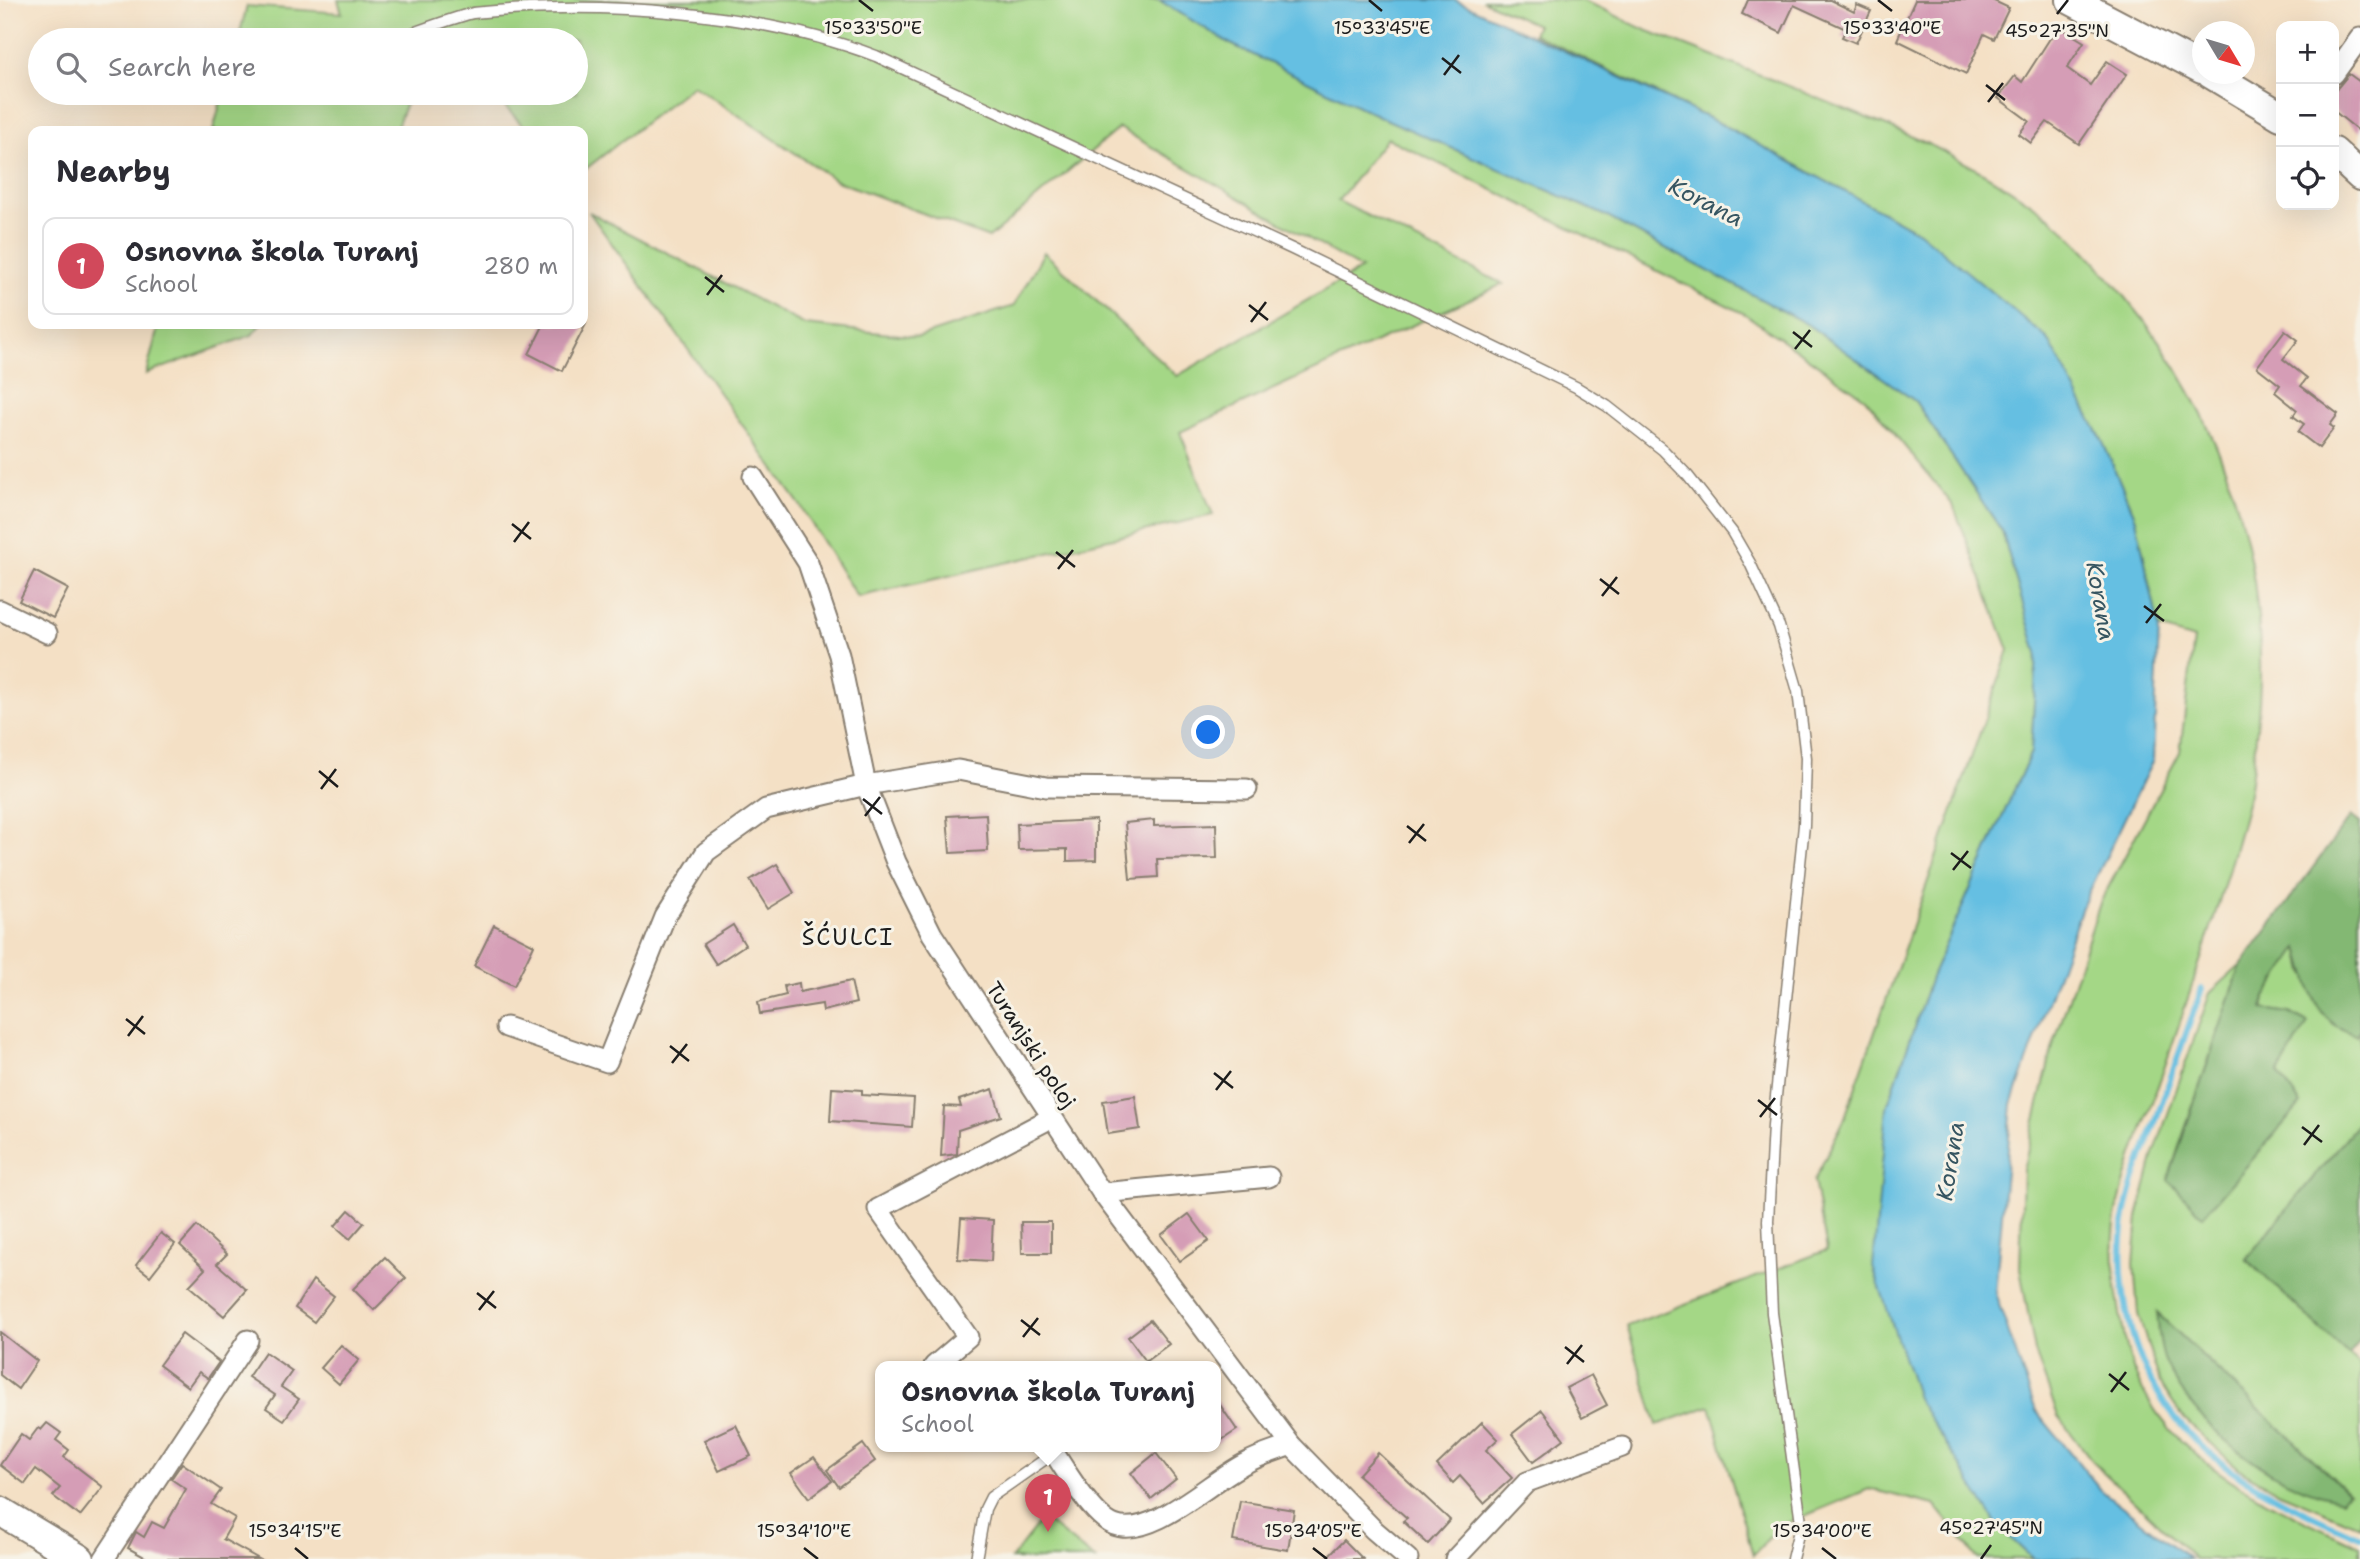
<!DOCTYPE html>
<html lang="en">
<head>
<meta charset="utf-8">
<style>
  :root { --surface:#fff; --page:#f2f2f3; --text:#2b2b33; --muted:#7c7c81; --line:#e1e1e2; --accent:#d1495b }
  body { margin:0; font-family:"Shantell Sans",sans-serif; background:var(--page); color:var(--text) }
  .controls { position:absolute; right:21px; top:21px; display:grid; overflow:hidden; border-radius:14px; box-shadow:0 7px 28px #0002 }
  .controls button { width:63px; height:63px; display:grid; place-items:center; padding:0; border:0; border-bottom:2px solid var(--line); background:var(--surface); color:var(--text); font:35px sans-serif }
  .compass { position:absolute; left:2192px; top:21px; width:63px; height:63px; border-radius:50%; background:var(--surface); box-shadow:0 7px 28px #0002; rotate:128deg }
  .you { position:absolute; left:1209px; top:733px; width:24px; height:24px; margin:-18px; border:5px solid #fff; border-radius:50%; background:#1a73e8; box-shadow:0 0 0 10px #1a73e833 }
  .badge { display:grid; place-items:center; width:46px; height:46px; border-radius:50%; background:var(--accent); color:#fff; font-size:23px; font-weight:700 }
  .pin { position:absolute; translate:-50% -58px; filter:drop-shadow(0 2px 4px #0008) }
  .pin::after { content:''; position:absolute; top:37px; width:24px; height:21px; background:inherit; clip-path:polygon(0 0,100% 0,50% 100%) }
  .popup { position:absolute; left:875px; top:1361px; width:346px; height:91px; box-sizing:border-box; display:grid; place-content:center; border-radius:14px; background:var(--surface); filter:drop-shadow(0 2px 5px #0005); font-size:23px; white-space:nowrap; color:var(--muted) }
  .popup b { font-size:26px; color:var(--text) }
  .popup::after { content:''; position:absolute; left:50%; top:100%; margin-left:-14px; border:14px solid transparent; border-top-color:var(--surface) }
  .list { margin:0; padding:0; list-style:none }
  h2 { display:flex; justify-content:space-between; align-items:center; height:91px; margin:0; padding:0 28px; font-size:30px }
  h2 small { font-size:23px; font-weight:400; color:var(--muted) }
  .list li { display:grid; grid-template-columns:46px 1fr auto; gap:21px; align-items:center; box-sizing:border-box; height:98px; margin:0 14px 14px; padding:0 14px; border:2px solid var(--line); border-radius:14px }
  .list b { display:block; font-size:26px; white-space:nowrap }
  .list p { margin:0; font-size:23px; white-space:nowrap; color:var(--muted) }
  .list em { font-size:23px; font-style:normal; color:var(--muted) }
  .icon { flex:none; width:38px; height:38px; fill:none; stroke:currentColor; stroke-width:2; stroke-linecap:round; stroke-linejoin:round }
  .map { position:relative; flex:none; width:2360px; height:1559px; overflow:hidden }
  .search { position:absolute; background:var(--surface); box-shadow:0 7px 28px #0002; left:28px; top:28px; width:560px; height:77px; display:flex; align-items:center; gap:18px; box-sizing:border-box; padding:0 24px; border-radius:38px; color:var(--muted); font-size:26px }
  .panel { position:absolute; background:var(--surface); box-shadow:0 7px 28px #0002; left:28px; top:126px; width:560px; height:203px; border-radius:14px }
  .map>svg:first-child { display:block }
  .green { fill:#a4d786; stroke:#607a51; stroke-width:2; fill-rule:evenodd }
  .forest { fill:#83b873; stroke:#506a48; stroke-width:2 }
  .water { fill:#65bfe2; stroke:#406e7f; stroke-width:2 }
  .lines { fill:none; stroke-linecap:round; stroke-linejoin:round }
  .stream { stroke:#65bfe2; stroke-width:6 }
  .building { fill:#d59db6 }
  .service-casing { stroke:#887e70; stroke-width:13 }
  .minor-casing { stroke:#887e70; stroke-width:23 }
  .secondary-casing { stroke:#887e70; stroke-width:32 }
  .service { stroke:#fff; stroke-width:10 }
  .minor { stroke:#fff; stroke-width:19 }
  .secondary { stroke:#fff; stroke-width:28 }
  .ticks { fill:none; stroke:#1c1c1c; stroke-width:2.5 }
  .labels { text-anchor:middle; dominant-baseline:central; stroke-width:6; stroke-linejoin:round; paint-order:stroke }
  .street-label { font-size:21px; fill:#1c1c1c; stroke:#f7f3e8 }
  .water-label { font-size:23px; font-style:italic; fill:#365561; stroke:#f7f3e8 }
  .neighbourhood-label { font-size:23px; letter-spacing:2px; fill:#1c1c1c; stroke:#f7f3e8 }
  .ticks-label { font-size:18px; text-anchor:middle; fill:#1c1c1c; stroke:#f7f3e8; stroke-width:6; stroke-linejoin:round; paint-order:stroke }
</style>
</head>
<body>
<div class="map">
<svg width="2360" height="1559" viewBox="0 0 2360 1559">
  <rect width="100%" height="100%" fill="#f7f3e8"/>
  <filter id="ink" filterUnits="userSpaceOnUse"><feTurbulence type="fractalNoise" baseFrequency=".0143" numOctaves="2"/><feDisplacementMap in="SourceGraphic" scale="14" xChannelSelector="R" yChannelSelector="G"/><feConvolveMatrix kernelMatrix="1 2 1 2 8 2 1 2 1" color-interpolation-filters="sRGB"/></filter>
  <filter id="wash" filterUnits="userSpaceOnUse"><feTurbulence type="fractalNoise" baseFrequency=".00686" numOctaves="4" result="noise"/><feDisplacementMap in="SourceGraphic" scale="28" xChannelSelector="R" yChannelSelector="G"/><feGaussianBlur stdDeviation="1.57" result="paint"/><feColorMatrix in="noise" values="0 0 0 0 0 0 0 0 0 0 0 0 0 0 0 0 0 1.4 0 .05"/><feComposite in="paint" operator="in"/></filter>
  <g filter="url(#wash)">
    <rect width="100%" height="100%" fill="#f4e0c5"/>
    <g class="green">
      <polygon points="338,0 1159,0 1229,43 1381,117 1602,214 1807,324 1915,401 2002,531 2037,653 2031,752 1932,975 1887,1107 1998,1526 2033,1559 1978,1559 1934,1505 1869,1489 1780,1526 1753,1555 1710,1406 1657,1425 1627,1326 1827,1250 1814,1181 1844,1120 2009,650 1953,505 1865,398 1745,314 1387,138 1338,201 1503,284 1180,432 1213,515 857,597 800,505 589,212 805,325 919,337 1014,306 1044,252 1177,376 1361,269 1119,128 989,238 837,181 693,85 583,171 583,131 528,131 502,103 485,93 576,93 576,40 238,40 247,6 342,13"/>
      <path d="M 1482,0 C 1506,0 1558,0 1579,0 C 1600,5 1627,23 1648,31 C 1732,63 1815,97 1899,131 C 1948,152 1996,178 2040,210 C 2072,234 2098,264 2123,294 C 2228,419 2275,575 2256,736 C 2253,761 2252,787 2245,811 C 2222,898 2193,984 2164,1069 C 2148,1115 2127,1164 2117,1212 C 2108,1256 2118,1309 2128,1352 C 2155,1458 2271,1505 2360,1546 L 2360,1559 L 2195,1559 L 2094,1463 L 2058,1416 L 2035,1352 L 2020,1269 L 2023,1170 L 2052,1050 L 2100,903 L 2180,752 L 2194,639 L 2159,628 L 2136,519 L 2101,438 L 1919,232 L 1721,124 L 1533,34 L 1537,25 Z"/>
      <polygon points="223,93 410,93 395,131 213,131"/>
      <polygon points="159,324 261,324 252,335 146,374"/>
      <path d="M 2299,947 L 2304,973 L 2356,1035 L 2360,1030 L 2360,1121 L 2246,1259 L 2360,1365 L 2360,1526 L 2280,1493 L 2242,1471 L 2212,1445 L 2183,1417 L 2160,1383 L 2138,1314 L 2134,1264 L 2138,1217 L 2154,1154 L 2210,993 L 2241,965 L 2168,1179 L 2278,1073 L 2289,1013 L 2263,1009 L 2265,997 ZM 2157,1314 L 2158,1314 L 2348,1492 L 2287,1481 L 2243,1454 L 2190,1404 Z"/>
      <polygon points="1043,1518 1088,1554 1095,1559 1011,1559"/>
    </g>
    <g class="forest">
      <path d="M 2351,816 L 2360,823 L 2360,1030 L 2357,1035 C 2310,1021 2311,986 2299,948 L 2265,997 L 2263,1009 L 2289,1013 L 2308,1023 L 2278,1073 L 2301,1104 L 2203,1216 L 2168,1180 L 2241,965 Z"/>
      <polygon points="2360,1121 2360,1340 2349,1355 2246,1259"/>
      <path d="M 2157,1313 L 2348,1492 L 2342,1500 C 2270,1486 2195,1428 2165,1361 C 2159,1347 2159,1328 2157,1313 Z"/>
    </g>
    <polygon class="water" points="1159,0 1455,0 1721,124 1919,232 2048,339 2101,438 2136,519 2159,628 2153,760 2082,907 2012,1104 1995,1293 2036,1411 2101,1490 2190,1559 2033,1559 1998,1526 1917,1398 1873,1267 1887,1107 1932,975 2031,752 2037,653 2002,531 1915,401 1807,324 1602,214 1381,117 1229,43"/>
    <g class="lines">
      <path class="stream" d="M 2202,989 C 2186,1033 2171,1076 2156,1120 C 2145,1151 2131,1184 2125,1216 C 2119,1247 2121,1281 2127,1312 C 2152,1440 2250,1490 2360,1537"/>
    </g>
    <g id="blocks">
      <g class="building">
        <polygon points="1748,0 1830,0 1854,12 1857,5 1871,11 1856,43 1842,37 1846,29 1794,5 1781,33 1742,14"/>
        <polygon points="1915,0 1992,0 2009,8 1994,39 1984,34 1966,74 1897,40"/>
        <polygon points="2058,26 2084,42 2067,68 2090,85 2107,61 2127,74 2079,144 2047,122 2031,143 2019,134 2029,121 1998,98 2015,76 2022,82"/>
        <polygon points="2349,74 2360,82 2360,132 2334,111 2334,92"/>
        <polygon points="544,324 586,324 562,371 529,354"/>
        <polygon points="2285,330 2298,340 2283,359 2307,378 2301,386 2338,414 2330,425 2334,428 2319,448 2298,432 2304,424 2293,416 2297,410 2275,392 2280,385 2257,367"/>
        <polygon points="34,571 68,589 53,618 19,601"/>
        <polygon points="986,814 988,851 950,853 947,816"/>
        <polygon points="1096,820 1096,860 1067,861 1067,849 1018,850 1017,824"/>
        <polygon points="1154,820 1154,826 1216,824 1217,858 1157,859 1158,877 1130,879 1125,823"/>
        <polygon points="777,864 794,893 768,909 750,880"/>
        <polygon points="494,925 534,945 514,986 474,966"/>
        <polygon points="733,925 745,945 716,964 703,944"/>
        <polygon points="851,981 856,1003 823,1011 822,1004 760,1014 758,1002 786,995 784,986 799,983 800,992"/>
        <polygon points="832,1088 862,1090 862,1095 914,1098 912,1127 830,1121"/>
        <polygon points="993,1089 1001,1116 958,1130 957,1154 941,1156 944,1106 961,1107 959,1100"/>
        <polygon points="1135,1096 1140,1129 1108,1134 1103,1101"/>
        <polygon points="349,1210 364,1223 350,1239 335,1226"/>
        <polygon points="1189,1214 1209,1241 1180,1261 1161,1235"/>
        <polygon points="961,1218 993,1220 991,1261 958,1259"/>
        <polygon points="1021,1222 1051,1222 1051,1253 1022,1253"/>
        <polygon points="197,1226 227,1254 217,1264 247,1290 224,1316 189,1286 205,1269 180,1245"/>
        <polygon points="161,1233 175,1244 150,1276 136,1265"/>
        <polygon points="385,1257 406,1278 374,1310 353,1289"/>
        <polygon points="313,1280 334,1296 314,1322 295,1308"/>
        <polygon points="1150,1320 1169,1344 1146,1361 1128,1337"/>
        <polygon points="0,1332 37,1361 18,1389 0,1375"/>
        <polygon points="182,1334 219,1362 208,1378 199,1372 188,1387 159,1365"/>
        <polygon points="341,1345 359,1360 339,1384 321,1368"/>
        <polygon points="265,1352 292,1371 281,1387 299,1399 284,1420 266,1408 275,1395 248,1377"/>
        <polygon points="1591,1375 1607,1405 1582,1418 1566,1388"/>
        <polygon points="1216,1399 1237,1430 1216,1444"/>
        <polygon points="1542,1410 1564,1439 1533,1462 1512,1434"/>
        <polygon points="1482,1422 1498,1439 1486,1450 1512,1478 1484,1503 1460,1476 1453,1483 1437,1465"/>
        <polygon points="47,1423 61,1433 56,1440 69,1450 64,1457 103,1487 80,1516 53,1496 60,1488 36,1469 25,1484 0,1465 21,1434 29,1440 38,1428 41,1430"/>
        <polygon points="736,1425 751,1456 719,1471 704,1440"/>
        <polygon points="863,1444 875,1461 839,1487 827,1470"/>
        <polygon points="1156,1453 1176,1479 1151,1499 1131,1473"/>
        <polygon points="1378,1453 1450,1520 1428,1544 1403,1521 1407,1518 1358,1475"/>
        <polygon points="814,1457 832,1481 809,1498 791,1473"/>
        <polygon points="182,1463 221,1490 211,1504 235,1518 223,1539 259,1559 148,1559 128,1548 136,1532 144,1537 152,1522 164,1528 186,1489 171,1479"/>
        <polygon points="1240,1501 1294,1510 1288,1550 1233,1541"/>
        <polygon points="1344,1540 1363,1559 1325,1559"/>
      </g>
    </g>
  </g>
  <g filter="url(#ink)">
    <use href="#blocks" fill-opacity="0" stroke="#887e70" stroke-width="2"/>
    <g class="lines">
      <g class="service-casing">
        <g id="service">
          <path d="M 393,40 C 419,31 446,20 473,13 C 599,0 757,11 876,56 L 1292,249 L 1576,387 L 1607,406 L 1663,450 L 1688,476 L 1732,532 L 1750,563 L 1779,626 L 1798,691 L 1806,758 L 1804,825 L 1773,1125 L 1768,1221 L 1772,1313 L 1801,1522 L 1792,1559"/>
          <polyline points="976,1559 985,1509 991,1497 1054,1453"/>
        </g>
      </g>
      <g class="minor-casing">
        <g id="minor">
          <polyline points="2334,74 2360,38"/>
          <polyline points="753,477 808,563 839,655 866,785 896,862 932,934 1102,1193 1291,1445 1374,1530 1408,1559"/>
          <polyline points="0,610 47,633"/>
          <polyline points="506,1027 607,1062 665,917 706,852 766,809 866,785 958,770 1046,787 1247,789"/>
          <polyline points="1102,1193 1269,1177"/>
          <polyline points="934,1366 968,1337 878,1209 1051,1118"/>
          <path d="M 1050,1446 C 1063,1467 1092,1516 1114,1525 C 1152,1540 1212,1479 1246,1463 C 1260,1455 1276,1451 1291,1445"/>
          <polyline points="104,1559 248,1340"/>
          <polyline points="1455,1559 1527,1482 1622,1447"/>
        </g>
      </g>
      <g class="secondary-casing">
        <g id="secondary">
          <polyline points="2071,0 2202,69"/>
          <polyline points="2211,74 2281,116"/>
          <polyline points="2334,152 2360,176"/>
          <polyline points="0,1511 80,1559"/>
        </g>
      </g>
      <use href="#service" class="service"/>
      <use href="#minor" class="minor"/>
      <use href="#secondary" class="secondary"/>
    </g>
  </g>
  <path class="ticks" d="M 859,0 L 873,11M 1369,0 L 1382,11M 1878,0 L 1892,11M 2057,14 L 2068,0M 1442,58 L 1461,73M 1444,75 L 1459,55M 1986,85 L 2005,100M 1988,102 L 2003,83M 705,277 L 724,292M 707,295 L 722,275M 1249,305 L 1268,320M 1251,322 L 1266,302M 1793,332 L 1812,347M 1795,349 L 1810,330M 512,524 L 531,539M 514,542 L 529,522M 1056,552 L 1075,567M 1058,569 L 1073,550M 1600,579 L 1619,594M 1602,596 L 1617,577M 2144,606 L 2164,621M 2146,623 L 2161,604M 319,771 L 338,787M 321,789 L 336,769M 863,799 L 882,814M 865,816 L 880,797M 1407,826 L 1426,841M 1409,843 L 1424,824M 1951,853 L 1971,868M 1953,870 L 1968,851M 126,1019 L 145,1034M 128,1036 L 143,1016M 670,1046 L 689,1061M 672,1063 L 687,1044M 1214,1073 L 1233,1088M 1216,1090 L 1231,1071M 1758,1100 L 1777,1115M 1760,1117 L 1775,1098M 2302,1127 L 2322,1142M 2304,1145 L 2319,1125M 477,1293 L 496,1308M 479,1310 L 494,1291M 1021,1320 L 1040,1335M 1023,1337 L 1038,1318M 1565,1347 L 1584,1362M 1567,1364 L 1582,1345M 2109,1374 L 2129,1390M 2111,1392 L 2126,1372M 295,1548 L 308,1559M 804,1548 L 818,1559M 1313,1548 L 1327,1559M 1822,1548 L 1836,1559M 1981,1559 L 1991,1545"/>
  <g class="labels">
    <g class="street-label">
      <text transform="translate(1031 1045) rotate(57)">Turanjski poloj</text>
    </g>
    <g class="water-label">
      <text transform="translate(1706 202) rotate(27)">Korana</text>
      <text transform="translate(2101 601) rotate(80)">Korana</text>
      <text transform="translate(1950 1161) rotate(-81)">Korana</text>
    </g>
    <g class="neighbourhood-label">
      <text x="848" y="937">ŠĆULCI</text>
    </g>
  </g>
  <g class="ticks-label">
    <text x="1892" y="34">15°33'40"E</text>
    <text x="873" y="34">15°33'50"E</text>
    <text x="1382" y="34">15°33'45"E</text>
    <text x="2057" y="37">45°27'35"N</text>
    <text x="1991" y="1534">45°27'45"N</text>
    <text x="295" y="1537">15°34'15"E</text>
    <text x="804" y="1537">15°34'10"E</text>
    <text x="1313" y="1537">15°34'05"E</text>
    <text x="1822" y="1537">15°34'00"E</text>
  </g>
</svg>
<div class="controls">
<button>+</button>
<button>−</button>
<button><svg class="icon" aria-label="locate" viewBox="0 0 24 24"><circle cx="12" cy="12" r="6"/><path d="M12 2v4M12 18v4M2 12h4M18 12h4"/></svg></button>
</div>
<svg class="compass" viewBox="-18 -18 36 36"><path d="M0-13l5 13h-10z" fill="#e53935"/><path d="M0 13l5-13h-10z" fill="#7c7c81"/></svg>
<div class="you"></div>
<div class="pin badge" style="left:1048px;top:1532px">1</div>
<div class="popup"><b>Osnovna škola Turanj</b>School</div>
<div class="search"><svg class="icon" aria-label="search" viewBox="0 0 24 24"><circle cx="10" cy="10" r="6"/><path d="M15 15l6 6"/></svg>Search here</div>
<section class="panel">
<h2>Nearby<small></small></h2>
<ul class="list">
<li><span class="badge">1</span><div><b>Osnovna škola Turanj</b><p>School</p></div><em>280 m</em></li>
</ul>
</section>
</div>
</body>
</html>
